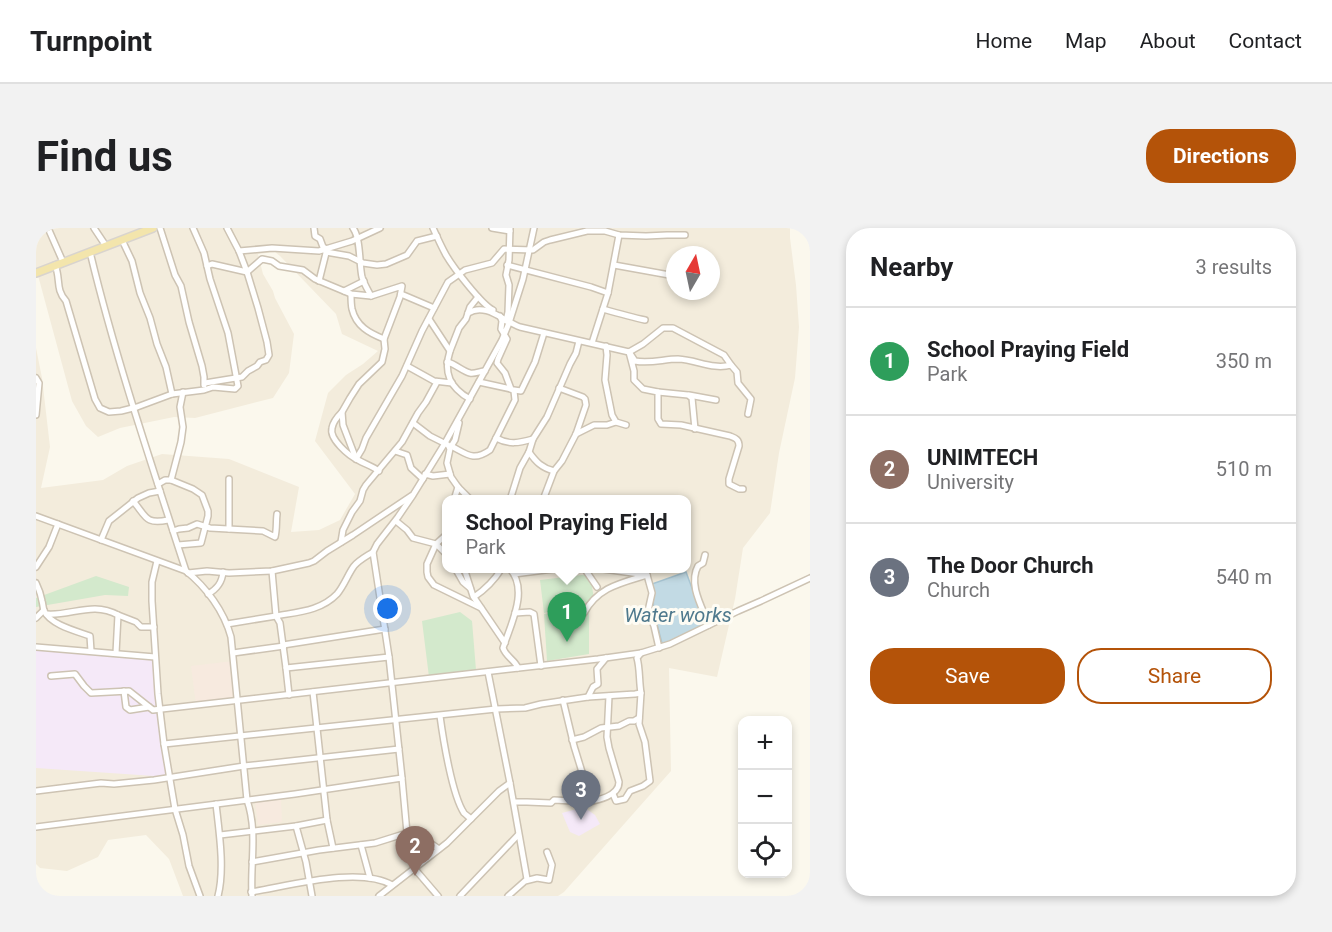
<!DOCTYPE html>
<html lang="en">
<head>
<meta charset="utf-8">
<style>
  :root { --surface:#fff; --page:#f2f2f2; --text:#202124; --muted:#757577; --line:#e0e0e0; --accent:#b45309 }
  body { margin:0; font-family:Roboto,sans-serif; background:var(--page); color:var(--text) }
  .controls { position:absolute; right:18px; bottom:18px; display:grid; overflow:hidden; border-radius:12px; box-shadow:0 3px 9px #0003 }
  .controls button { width:54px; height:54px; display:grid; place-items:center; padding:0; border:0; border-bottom:2px solid var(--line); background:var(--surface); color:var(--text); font:30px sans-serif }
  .compass { position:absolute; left:630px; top:18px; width:54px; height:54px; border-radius:50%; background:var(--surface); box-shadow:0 3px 9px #0003; rotate:9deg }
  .you { position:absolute; left:352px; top:381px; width:21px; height:21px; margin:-15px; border:4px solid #fff; border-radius:50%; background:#1a73e8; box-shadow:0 0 0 9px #1a73e833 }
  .badge { display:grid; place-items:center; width:39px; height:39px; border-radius:50%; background:var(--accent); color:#fff; font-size:20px; font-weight:700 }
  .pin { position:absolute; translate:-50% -50px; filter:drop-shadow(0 2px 3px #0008) }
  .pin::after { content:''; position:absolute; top:32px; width:21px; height:18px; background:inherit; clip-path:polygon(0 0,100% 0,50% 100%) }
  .popup { position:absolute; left:406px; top:267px; width:249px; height:78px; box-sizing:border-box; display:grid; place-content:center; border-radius:12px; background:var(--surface); filter:drop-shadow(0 2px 4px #0005); font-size:20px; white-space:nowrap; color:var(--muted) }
  .popup b { font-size:22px; color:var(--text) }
  .popup::after { content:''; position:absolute; left:50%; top:100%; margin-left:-12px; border:12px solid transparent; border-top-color:var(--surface) }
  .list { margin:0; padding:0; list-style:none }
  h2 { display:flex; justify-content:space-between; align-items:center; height:78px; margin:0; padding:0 24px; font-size:26px }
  h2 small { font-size:20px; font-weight:400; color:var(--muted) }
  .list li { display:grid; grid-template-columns:39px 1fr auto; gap:18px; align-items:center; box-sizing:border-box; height:108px; padding:0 24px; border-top:2px solid var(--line) }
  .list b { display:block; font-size:22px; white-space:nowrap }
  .list p { margin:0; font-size:20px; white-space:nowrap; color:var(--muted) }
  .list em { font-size:20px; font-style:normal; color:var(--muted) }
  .actions { display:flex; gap:12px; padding:18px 24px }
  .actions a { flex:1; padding:14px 0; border:2px solid var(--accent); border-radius:24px; text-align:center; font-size:21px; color:var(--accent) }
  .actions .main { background:var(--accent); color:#fff }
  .icon { flex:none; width:33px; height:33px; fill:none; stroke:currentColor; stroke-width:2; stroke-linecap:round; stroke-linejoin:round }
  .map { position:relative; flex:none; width:774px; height:668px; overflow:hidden; border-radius:24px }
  header { display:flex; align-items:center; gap:36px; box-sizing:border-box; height:84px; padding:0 30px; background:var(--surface); border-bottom:2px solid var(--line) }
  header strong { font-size:28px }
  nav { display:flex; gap:33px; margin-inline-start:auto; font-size:21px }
  .intro { display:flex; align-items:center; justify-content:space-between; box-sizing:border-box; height:144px; padding:0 36px }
  h1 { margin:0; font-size:42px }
  .button { padding:15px 27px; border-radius:24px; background:var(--accent); color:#fff; font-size:21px; font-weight:700 }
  main { display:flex; gap:36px; padding:0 36px }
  aside { flex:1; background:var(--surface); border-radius:24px; box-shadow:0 3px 9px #0003 }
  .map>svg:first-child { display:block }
  .residential { fill:#f3ecdc; fill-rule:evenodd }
  .commercial { fill:#f7eadf }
  .education { fill:#f5e9f8 }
  .green { fill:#d3e9cc }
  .water { fill:#c2dae4; stroke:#a9c7d5; stroke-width:1.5 }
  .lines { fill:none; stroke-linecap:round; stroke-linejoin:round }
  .minor-casing { stroke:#cdc3b3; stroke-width:8 }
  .major-casing { stroke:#d9d4ce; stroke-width:10 }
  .minor { stroke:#fff; stroke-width:5 }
  .major { stroke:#f3e5ac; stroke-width:7 }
  .labels { text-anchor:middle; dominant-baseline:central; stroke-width:6; stroke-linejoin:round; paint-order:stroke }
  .water-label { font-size:20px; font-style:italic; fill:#4f798d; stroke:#fefcf4 }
</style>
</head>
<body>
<header>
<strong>Turnpoint</strong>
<nav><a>Home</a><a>Map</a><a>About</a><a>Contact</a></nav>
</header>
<div class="intro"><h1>Find us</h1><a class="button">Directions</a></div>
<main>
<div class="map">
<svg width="774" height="668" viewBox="0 0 774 668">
  <rect width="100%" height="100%" fill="#fbf8ed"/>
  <path class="residential" d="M 8,0 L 754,0 L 754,10 L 760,57 L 763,99 L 759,150 L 743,225 L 734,285 L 707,320 L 699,371 L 681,449 L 633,440 L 635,543 L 528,664 L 522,668 L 147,668 L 133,631 L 110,607 L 72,612 L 62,629 L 31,643 L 4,640 L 0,636 L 0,120 L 6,150 L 14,219 L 5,260 L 67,252 L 91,238 L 126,226 L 193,231 L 263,259 L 255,304 L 283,302 L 304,292 L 319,266 L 279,213 L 292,165 L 310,147 L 327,136 L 342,123 L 306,106 L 300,86 L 244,28 L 239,24 L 222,26 L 227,46 L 237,63 L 239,70 L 258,106 L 253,145 L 237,170 L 159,190 L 138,189 L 84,200 L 62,209 L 50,198 L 36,173 L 0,40 L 0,4 ZM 639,27 L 675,27 L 675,63 L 639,63 ZM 411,272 L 651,272 L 651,340 L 411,340 Z"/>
  <g class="commercial">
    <polygon points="197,433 201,472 160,477 155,438"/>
    <polygon points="245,571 246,594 222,597 219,574"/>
  </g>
  <g class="education">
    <polygon points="0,419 119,429 133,549 0,540"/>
    <polygon points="548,579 559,587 564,596 543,608 534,604 526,585"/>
  </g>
  <g class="green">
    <polygon points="554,346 558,371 540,378 508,385 504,352"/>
    <polygon points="60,348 93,359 92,368 69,367 0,379 0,370"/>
    <polygon points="553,378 553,426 511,433 508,386"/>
    <polygon points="424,384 436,393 440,442 393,449 386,393"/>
  </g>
  <polygon class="water" points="650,344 670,398 627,419 618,385 616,356"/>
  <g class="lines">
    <g class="minor-casing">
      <g id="minor">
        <polyline points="12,0 27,34"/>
        <polyline points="58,0 70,18"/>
        <polyline points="124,0 139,47 145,58 153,94 166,138 168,149 168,157"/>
        <polyline points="278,0 279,8 284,11 287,19 291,21 283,53"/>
        <path d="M 317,0 C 325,11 323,36 326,49 C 328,56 332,62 335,68"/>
        <path d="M 397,0 C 401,9 405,18 410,27 C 417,39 445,76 457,82"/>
        <polyline points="456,0 474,3"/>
        <polyline points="86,12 96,33 104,65 114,90 121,116 130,139 136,166"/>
        <polyline points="203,23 236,20 283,23 316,13 344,0"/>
        <path d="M 54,24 C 80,132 116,238 150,343"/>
        <polyline points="290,24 313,28 327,35 341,37 350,36 371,27 381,13 401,8"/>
        <path d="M 19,37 C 25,51 19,61 30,73 L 59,171 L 64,180 L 73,184 L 85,183 L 101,179 L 136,166 L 168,162 L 177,159 L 199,161 L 202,158 L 192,105 L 174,51 L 168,25 L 157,0"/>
        <polyline points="471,37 555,59 572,65"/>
        <polyline points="578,37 639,48"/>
        <polyline points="171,38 176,36 211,44 226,31 236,33 243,38 267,42 279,51 315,66 335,68 366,58 364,69 348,111 349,121 346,134 323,156 314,170 306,184 307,197 320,231"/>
        <polyline points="308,63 328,53"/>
        <path d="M 315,66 C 315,71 315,76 316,81 C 320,98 333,105 348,111"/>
        <polyline points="365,66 398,80"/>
        <path d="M 567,81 C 581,85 595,89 609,92"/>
        <path d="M 432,85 C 450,74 467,93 484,99 L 593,124 L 607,116 L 627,100 L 637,100 L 688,127 L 695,137"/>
        <polyline points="464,88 466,93 465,101 471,111 462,131 461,135 469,145 475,161"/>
        <path d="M 393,91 L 414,123 C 407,145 414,160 434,171"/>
        <polyline points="470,93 472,84 473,57 470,47 473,32 474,0"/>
        <polyline points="556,115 572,65 583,7"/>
        <polyline points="570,118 571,127 569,152 576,187 580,194 590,197"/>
        <polyline points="414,123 423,100 430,91 434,79 442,69"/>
        <path d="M 411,134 C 420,136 426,143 434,145 C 439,146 444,143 449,143"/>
        <polyline points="371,138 398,153 416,155"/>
        <polyline points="0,150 3,155 0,187"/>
        <polyline points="169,155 206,149 212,143 221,138 224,134 230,132 233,127 231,114 222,80 211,44 203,23 191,0"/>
        <polyline points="478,162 485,163 499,134 508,105"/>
        <polyline points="622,164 652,167 656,170 659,201"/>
        <polyline points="653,167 680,172"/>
        <path d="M 306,184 C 302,188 297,194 296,200 C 293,211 313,228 322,232 C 329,236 336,238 343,243"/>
        <polyline points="377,195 394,208 412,217 414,221 411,235 415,249 422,259 435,272"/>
        <polyline points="540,206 558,197 571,197 580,194"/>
        <path d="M 460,210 C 473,217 483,215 497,211"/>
        <path d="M 415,218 C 431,226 437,234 454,222 L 479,172 L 478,163 L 475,161 L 443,154"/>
        <polyline points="414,220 419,212 423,195"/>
        <polyline points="359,223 371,227 375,240 387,251"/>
        <path d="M 493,224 C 500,234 506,240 518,243"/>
        <polyline points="320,231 326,221 330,210 366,148 386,103 412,54 429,42 456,35 468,21 497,22 508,14 514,12 551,3 569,3 583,7 610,8 631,7 649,7"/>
        <polyline points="389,246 397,248 414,246"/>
        <polyline points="135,252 145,214 147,199 144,179 147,164"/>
        <polyline points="122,256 129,252 135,252 157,261 166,267 172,283 172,288 165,315 142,317"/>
        <path d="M 707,261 L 703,261 L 693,256 L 693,251 L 703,218 C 703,211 699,210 694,208 L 645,197 L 625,196 L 622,191 L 622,164 L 607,161 L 598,152 L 598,143 L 593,124 L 599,133 C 614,136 628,131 642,131 C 661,132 677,142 695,137 L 701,144 L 702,155 L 715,171 L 712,186"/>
        <polyline points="418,272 422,259"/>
        <polyline points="474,272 484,240 493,224 497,211 511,189 534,136 540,125 543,113"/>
        <polyline points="507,272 518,243 526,233 540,206 550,177 549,171 547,169 523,160"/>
        <path d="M 97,273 C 110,288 109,297 132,292"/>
        <path d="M 0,288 L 150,343 C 170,359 188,383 195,409 L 211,572 C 222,604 214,635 216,668"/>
        <polyline points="360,293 371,302 377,310 400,316 411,327"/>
        <polyline points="193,301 193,251"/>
        <path d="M 137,303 L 143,301 L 152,300 L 161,296 L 174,300 L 227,303 L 239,309 C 241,301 240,294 241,286"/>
        <polyline points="411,306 400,316 391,336 391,344 392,349 398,357 445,380"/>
        <polyline points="65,312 73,293 102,270 113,265 124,263"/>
        <polyline points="305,314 307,302 316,284 324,273 327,262 330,257 366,214 382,185 390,174 401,154"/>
        <path d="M 337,324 C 331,328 323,332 318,338 C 312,346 308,358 301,366 C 285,383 261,384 240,388 L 244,395 L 250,440 L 353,429"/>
        <path d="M 669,327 L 667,335 L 662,338 C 652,356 666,379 673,397"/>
        <polyline points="121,333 116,354 116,373 122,466 128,516 139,581 147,607 153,638 164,668"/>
        <polyline points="0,339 13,319 22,296"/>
        <polyline points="419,340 427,354 434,360"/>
        <polyline points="428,340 437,368 469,415"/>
        <path d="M 473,340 C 494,361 474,398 467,420 C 470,429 479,432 482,440"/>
        <polyline points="548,340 561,359"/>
        <polyline points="560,340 611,347 616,365 612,383 618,398 623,420"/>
        <polyline points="152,345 171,343 193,345 236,343 273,335 278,333 291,323 317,307 375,268"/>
        <polyline points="478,346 525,340"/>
        <path d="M 0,355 C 3,361 5,367 6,373 C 7,376 7,380 8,383 C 15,397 40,403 54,408 L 55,423"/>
        <path d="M 172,366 C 181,361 186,355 187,344"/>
        <path d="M 438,369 C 450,361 458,353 466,340"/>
        <polyline points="479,385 494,384 498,386 505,438"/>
        <path d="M 548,385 C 562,359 585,355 611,347 L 607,340"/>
        <path d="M 11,386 C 35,388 57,373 82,387 L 80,425"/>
        <polyline points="82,387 100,394 105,399 118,399"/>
        <polyline points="0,390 8,382"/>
        <polyline points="191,396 240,388 236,343"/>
        <polyline points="247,417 349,401"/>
        <polyline points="0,419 119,429"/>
        <polyline points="197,425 248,418"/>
        <polyline points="250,440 253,467"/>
        <polyline points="15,448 39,446 48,458 55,465 93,463 117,482 562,431 605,425 634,416 702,383 725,373 774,350"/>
        <polyline points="88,463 90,479 94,482 113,479"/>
        <polyline points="277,464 291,592 297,620"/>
        <polyline points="552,469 557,459 562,456 561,441 570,430"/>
        <polyline points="527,472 538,518 546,544 551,574"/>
        <path d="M 404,488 C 407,510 416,567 428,585 C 429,586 434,590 435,591"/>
        <polyline points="536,512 548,509 565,500 583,498 593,493 598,493 603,490"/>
        <path d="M 128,516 L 460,481 L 489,480 L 505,476 L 552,469 L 599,466 L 605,465 C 603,453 604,440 601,430 L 605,425"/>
        <polyline points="366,550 353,429 337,324 341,316 362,289 377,267 409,215 466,112 473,95 487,51 498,0"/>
        <polyline points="474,555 491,651"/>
        <polyline points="0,563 65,555 78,556 118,552 208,538 363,521"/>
        <polyline points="577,566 580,573 589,571 594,563 607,558 614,553 609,514 603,496 605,465"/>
        <path d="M 478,574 L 491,574 L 515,575 L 518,572 L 536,573 L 539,576 L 543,576 C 556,573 583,570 583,554 L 573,520 L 571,509 L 573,468"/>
        <path d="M 180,576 C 183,603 189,641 182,668"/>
        <polyline points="260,598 270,634 276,668"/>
        <polyline points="0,599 259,566 366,550 371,605 339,615 283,622 216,634"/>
        <polyline points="371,605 378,640 402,668"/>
        <polyline points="184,607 260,598 291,592"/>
        <path d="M 371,609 C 384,609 393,613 403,621"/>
        <polyline points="325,617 334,650"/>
        <path d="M 215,664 C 253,658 323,638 356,657"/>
        <polyline points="343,668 411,615 463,563 474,555 452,444"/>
        <polyline points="424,668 482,607"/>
        <polyline points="472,668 489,653 501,650 513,652 516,637 511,624"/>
      </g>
    </g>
    <g class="major-casing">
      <polyline id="major" points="0,45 117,0"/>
    </g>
    <use href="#minor" class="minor"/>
    <use href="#major" class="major"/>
  </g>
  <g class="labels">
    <g class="water-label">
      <text x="642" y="387">Water works</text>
    </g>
  </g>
</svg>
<div class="controls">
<button>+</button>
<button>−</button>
<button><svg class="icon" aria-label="locate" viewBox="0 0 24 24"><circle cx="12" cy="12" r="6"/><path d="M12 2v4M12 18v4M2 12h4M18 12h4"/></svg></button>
</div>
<svg class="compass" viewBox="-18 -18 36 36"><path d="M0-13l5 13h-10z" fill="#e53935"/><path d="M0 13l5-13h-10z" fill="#757577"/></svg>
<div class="you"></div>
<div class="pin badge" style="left:531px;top:414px;background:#2e9e5b">1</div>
<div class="popup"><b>School Praying Field</b>Park</div>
<div class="pin badge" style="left:379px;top:648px;background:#8d6e63">2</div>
<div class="pin badge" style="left:545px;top:592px;background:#6b7280">3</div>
</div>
<aside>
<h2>Nearby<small>3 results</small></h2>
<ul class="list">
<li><span class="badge" style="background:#2e9e5b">1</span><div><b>School Praying Field</b><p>Park</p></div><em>350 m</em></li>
<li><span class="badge" style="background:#8d6e63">2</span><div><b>UNIMTECH</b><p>University</p></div><em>510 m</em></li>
<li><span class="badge" style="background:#6b7280">3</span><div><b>The Door Church</b><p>Church</p></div><em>540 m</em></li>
</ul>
<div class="actions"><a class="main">Save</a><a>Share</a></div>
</aside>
</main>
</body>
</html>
